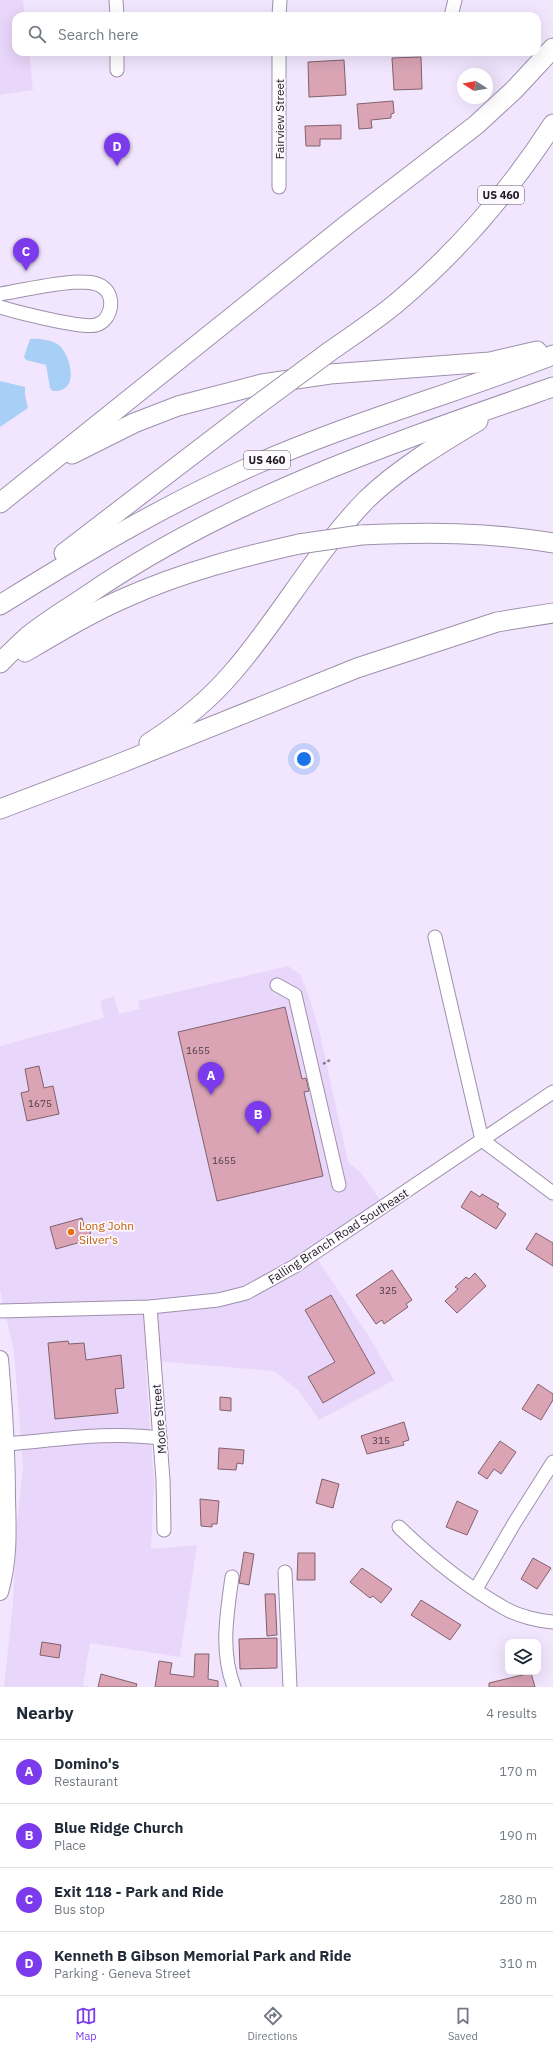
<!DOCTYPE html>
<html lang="en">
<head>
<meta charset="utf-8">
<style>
  :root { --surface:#fff; --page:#f2f2f3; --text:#1f2937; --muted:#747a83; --line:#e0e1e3; --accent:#7c3aed }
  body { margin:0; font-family:"IBM Plex Sans",sans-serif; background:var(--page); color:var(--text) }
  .controls { position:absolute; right:12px; bottom:12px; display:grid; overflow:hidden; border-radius:8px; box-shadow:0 4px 16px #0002 }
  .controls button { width:36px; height:36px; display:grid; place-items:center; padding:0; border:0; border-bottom:1px solid var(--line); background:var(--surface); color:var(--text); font:20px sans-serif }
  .compass { position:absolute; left:457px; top:68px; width:36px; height:36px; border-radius:50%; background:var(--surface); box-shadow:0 4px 16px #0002; rotate:281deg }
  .you { position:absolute; left:304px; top:759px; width:14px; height:14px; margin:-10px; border:3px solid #fff; border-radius:50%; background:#1a73e8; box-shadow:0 0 0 6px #1a73e833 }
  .badge { display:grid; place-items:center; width:26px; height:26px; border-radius:50%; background:var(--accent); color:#fff; font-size:13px; font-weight:700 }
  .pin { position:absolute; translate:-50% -33px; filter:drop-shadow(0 1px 2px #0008) }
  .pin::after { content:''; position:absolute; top:21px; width:14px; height:12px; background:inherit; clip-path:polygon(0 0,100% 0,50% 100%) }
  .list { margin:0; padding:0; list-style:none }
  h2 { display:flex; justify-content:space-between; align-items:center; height:52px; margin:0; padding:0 16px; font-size:17px }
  h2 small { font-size:13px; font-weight:400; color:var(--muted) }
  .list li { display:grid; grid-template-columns:26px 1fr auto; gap:12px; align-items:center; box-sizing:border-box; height:64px; padding:0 16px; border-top:1px solid var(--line) }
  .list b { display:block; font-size:15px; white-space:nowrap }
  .list p { margin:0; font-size:13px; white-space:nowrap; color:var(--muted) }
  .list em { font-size:13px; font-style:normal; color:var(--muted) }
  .icon { flex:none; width:22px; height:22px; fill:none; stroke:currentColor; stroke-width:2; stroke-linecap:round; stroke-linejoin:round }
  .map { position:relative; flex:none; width:553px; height:1687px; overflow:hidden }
  .search { position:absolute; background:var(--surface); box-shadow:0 4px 16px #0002; left:12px; right:12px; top:12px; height:44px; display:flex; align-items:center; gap:10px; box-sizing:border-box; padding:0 14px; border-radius:12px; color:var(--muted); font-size:15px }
  .sheet { height:308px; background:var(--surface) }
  nav { display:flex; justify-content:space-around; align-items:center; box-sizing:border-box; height:56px; border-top:1px solid var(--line); background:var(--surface); font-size:11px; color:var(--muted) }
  nav a { display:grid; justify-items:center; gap:2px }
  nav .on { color:var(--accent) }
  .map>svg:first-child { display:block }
  .built { fill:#e9d6fb }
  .water { fill:#a8d0f6 }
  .building { fill:#daa4b5; stroke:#81616b }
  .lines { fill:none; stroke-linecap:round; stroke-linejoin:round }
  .minor-casing { stroke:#9e90ac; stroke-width:15 }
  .major-casing { stroke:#9e90ac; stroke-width:18 }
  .highway-casing { stroke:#9e90ac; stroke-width:21 }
  .path { stroke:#847c8c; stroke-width:2.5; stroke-dasharray:3 2; stroke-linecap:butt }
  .minor { stroke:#fff; stroke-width:13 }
  .major { stroke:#fff; stroke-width:16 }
  .highway { stroke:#fff; stroke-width:19 }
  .highway-bridge-casing { stroke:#9e90ac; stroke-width:21; stroke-linecap:butt }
  .highway-bridge { stroke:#fff; stroke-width:19 }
  .food-dot { fill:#e8710a; stroke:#fbf8fe; stroke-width:1.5 }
  .labels { text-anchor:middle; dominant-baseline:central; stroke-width:3.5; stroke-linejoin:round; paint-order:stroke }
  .number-label { font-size:10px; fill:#4d3c48 }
  .shield { fill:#fbf8fe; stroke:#605c65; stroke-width:1 }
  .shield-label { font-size:11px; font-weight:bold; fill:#1e1923 }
  .street-label { font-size:12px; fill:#1e1923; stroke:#fbf8fe }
  .food-label { font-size:12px; fill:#c56008; stroke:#fbf8fe; text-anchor:start }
</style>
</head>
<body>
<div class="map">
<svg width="553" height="1687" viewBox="0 0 553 1687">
  <rect width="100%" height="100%" fill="#f2e6fe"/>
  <g class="built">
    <polygon points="0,0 23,0 25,16 16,16 16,52 29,52 33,90 0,95"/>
    <polygon points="288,966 300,974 309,997 320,1034 348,1162 361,1173 380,1200 383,1200 310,1248 370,1338 394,1380 319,1420 298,1390 274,1371 145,1360 154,1483 151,1549 197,1545 180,1657 90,1643 83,1685 89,1687 4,1687 13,1603 17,1524 23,1467 14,1352 0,1290 0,1046 104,1018 100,1001 114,996 119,1014 140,1009 138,1001"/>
  </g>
  <g class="water">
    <path d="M 30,339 C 38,338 54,340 60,346 C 71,357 80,393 53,391 L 50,388 L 46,365 L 26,360 L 24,357 Z"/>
    <polygon points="0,381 25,387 25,395 28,408 0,427"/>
  </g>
  <g class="building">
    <polygon points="421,57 422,89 394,90 392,58"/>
    <polygon points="344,60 346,95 309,97 308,62"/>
    <polygon points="393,101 394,113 391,114 391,118 371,120 372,128 359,129 357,104"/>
    <polygon points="341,125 341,139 320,139 320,146 306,146 305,126"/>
    <polygon points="285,1007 302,1079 306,1078 309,1091 304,1092 323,1176 217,1201 178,1032"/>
    <polygon points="39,1066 44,1088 53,1086 59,1114 27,1121 21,1093 29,1091 25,1069"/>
    <polygon points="471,1191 480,1197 482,1194 499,1204 497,1207 506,1214 496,1229 461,1207"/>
    <polygon points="82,1218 84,1226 89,1225 91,1237 87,1238 88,1240 56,1249 50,1227"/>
    <polygon points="536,1233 553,1243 553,1266 526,1249"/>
    <polygon points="392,1270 412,1300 406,1304 408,1307 384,1324 382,1320 376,1324 356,1295"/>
    <polygon points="475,1273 486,1286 457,1313 445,1301 458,1289 455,1287 466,1277 469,1279"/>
    <polygon points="331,1295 375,1373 323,1403 308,1377 335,1362 305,1310"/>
    <polygon points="68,1341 69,1344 84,1343 86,1360 121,1355 124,1388 115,1389 118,1413 55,1419 48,1343"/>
    <polygon points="538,1384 553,1394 553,1400 541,1420 522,1409"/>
    <polygon points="220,1397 231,1398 231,1411 220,1410"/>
    <polygon points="404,1422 409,1440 403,1442 404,1445 367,1454 361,1436"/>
    <polygon points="500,1441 516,1452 501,1474 494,1469 487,1479 478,1473"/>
    <polygon points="219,1448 244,1450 243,1464 237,1463 236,1470 218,1469"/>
    <polygon points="322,1479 339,1484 333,1508 316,1503"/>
    <polygon points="200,1499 219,1501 217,1524 212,1524 212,1527 201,1526"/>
    <polygon points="457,1501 478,1511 467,1535 446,1527"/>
    <polygon points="244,1552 254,1554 249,1585 239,1583"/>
    <polygon points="298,1553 315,1553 315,1580 297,1580"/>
    <polygon points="533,1558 551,1568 537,1589 521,1579"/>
    <polygon points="362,1568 392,1589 381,1603 373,1596 370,1598 350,1582"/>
    <polygon points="265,1594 275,1594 277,1635 267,1636"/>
    <polygon points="421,1600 461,1625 450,1640 411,1615"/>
    <polygon points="277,1638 277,1668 240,1669 239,1639"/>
    <polygon points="42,1642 61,1645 59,1658 40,1655"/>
    <polygon points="195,1654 209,1654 208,1679 218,1681 218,1687 155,1687 159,1661 172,1663 170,1674 194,1677"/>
    <polygon points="531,1673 535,1687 489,1687 489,1683"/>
    <polygon points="101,1674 137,1684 136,1687 98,1687"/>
  </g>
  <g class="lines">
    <g class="minor-casing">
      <g id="minor">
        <polyline points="116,0 117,16"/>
        <polyline points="279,16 280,0"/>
        <polyline points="451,16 455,0"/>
        <polyline points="117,52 117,70"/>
        <polyline points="279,187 279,52"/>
        <path d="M 0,294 C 25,290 52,283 78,282 C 87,282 97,282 104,288 C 116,298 111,321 96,325 C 83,329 16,312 0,307"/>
        <polyline points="435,937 482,1140 553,1193"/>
        <polyline points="277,985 295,995 339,1185"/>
        <polyline points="150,1307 163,1480 164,1530"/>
        <polyline points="0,1311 150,1307 218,1300 246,1293 295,1266 553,1092"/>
        <path d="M 7,1444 C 58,1440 108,1431 160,1438"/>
        <path d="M 399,1527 C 431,1558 467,1587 506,1609 C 519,1616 538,1621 553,1622"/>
        <polyline points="285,1572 290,1687"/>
        <path d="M 232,1577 C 227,1614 220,1651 234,1687"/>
        <polyline points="476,1589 515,1522 553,1462"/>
      </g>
    </g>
    <g class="major-casing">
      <path id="major" d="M 0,1359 C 4,1406 7,1452 7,1499 C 8,1531 9,1561 0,1592"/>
    </g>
    <g class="highway-casing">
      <g id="highway">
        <path d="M 329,352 C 353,335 378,319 400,300 C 459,250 511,189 553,124"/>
        <polyline points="72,454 134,423 178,406 262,384 330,374 490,362 537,351"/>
        <polyline points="0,503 349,223 476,125 514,90 553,48"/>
        <path d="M 361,535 C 426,532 489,532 553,543"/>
        <polyline points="64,553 252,409"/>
        <path d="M 0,605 C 82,554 164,505 252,466 C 349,423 453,394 553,355"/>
        <path d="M 25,652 C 59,632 92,612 127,597 C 183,572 241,557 299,544"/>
        <path d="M 0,663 C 9,654 18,645 27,637 C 46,621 69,608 89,594 C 231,497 392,443 553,387"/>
        <path d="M 149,743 C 179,724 209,700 232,673 C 280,618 315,552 367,499 C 398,469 441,443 478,421"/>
        <polyline points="0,809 116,765 357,668 497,622 553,613"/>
      </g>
    </g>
    <polyline class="path" points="323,1064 330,1060"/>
    <use href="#minor" class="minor"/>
    <use href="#major" class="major"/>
    <use href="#highway" class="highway"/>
    <g class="highway-bridge-casing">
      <g id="highway-bridge">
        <polyline points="252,409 329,352"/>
        <polyline points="299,544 361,535"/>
      </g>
    </g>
    <use href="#highway-bridge" class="highway-bridge"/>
  </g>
  <circle class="food-dot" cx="71" cy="1232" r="4"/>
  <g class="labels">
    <g class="number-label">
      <text x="198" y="1050">1655</text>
      <text x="40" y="1103">1675</text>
      <text x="224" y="1160">1655</text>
      <text x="388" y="1290">325</text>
      <text x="381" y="1440">315</text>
    </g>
    <g class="shield">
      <rect x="478" y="186" width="46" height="18" rx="3"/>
      <rect x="244" y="451" width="46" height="18" rx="3"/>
    </g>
    <g class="shield-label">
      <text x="501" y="195">US 460</text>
      <text x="267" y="460">US 460</text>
    </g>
    <g class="street-label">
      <text transform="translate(279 119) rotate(-90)">Fairview Street</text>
      <text transform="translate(338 1236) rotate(-33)">Falling Branch Road Southeast</text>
      <text transform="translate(159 1419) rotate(-95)">Moore Street</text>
    </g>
    <g class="food-label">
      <text x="79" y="1225">Long John<tspan x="79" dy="14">Silver's</tspan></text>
    </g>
  </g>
</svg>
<div class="controls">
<button><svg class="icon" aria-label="layers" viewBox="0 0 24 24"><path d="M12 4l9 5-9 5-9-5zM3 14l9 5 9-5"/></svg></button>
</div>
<svg class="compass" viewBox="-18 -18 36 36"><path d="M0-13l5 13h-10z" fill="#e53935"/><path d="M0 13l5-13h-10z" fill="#747a83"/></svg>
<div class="you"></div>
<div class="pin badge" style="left:211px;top:1095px">A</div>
<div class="pin badge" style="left:258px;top:1134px">B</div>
<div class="pin badge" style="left:26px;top:271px">C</div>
<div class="pin badge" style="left:117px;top:166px">D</div>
<div class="search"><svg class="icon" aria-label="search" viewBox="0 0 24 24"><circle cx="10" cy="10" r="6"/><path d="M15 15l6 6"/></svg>Search here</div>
</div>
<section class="sheet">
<h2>Nearby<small>4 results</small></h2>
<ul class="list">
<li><span class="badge">A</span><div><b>Domino's</b><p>Restaurant</p></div><em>170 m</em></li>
<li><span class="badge">B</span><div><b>Blue Ridge Church</b><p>Place</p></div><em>190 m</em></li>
<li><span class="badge">C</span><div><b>Exit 118 - Park and Ride</b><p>Bus stop</p></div><em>280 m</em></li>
<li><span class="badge">D</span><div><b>Kenneth B Gibson Memorial Park and Ride</b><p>Parking · Geneva Street</p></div><em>310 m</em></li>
</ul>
</section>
<nav>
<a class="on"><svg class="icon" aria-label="map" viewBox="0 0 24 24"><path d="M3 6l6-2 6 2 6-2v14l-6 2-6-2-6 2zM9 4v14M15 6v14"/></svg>Map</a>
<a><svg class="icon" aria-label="directions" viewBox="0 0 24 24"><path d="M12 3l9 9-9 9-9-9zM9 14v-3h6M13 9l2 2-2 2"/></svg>Directions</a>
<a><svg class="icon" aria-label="saved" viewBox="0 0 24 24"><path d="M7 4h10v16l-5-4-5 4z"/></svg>Saved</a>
</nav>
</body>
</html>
